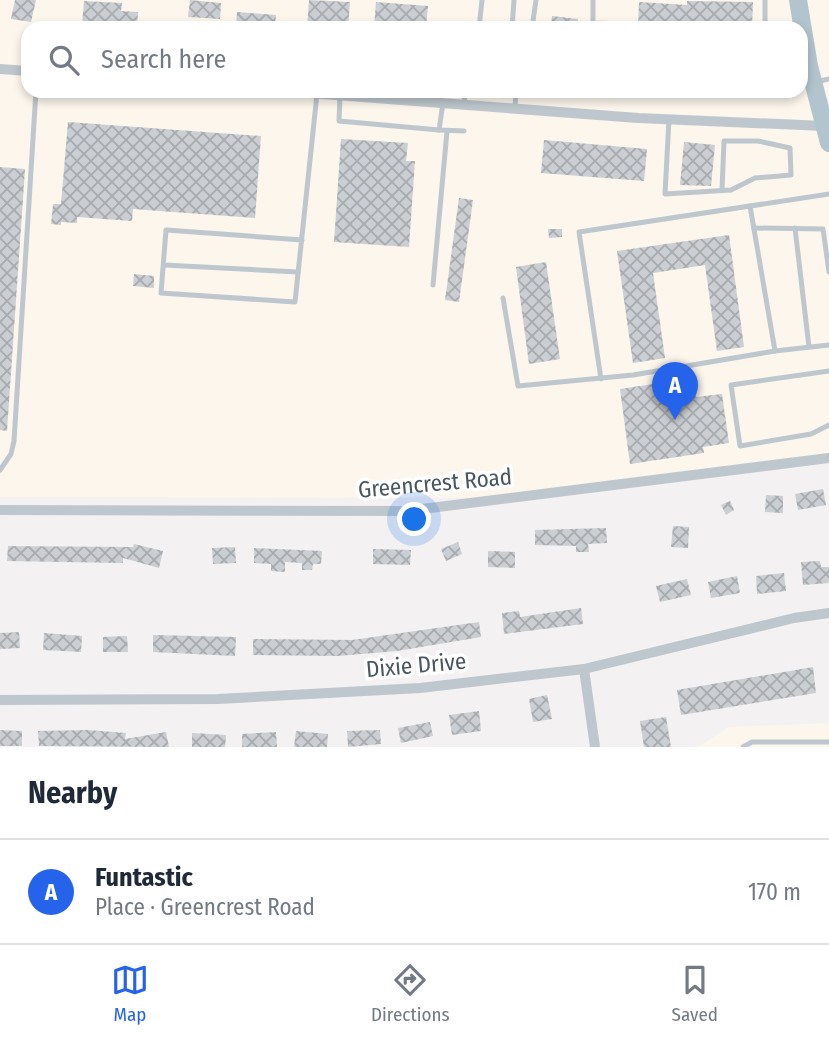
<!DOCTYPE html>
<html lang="en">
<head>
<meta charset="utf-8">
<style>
  :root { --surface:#fff; --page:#f6f6f7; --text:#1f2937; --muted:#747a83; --line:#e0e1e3; --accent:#2563eb }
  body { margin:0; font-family:"Fira Sans Condensed",sans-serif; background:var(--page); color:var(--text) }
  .you { position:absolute; left:415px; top:520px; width:24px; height:24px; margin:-18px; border:5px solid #fff; border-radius:50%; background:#1a73e8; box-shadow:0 0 0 10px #1a73e833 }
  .badge { display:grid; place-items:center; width:46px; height:46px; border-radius:50%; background:var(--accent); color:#fff; font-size:23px; font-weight:700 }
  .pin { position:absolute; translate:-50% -58px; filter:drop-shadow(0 2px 4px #0008) }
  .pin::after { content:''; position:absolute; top:37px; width:24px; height:21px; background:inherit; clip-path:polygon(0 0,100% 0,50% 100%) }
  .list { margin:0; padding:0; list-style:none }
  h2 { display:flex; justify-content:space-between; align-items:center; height:91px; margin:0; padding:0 28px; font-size:30px }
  h2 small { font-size:23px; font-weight:400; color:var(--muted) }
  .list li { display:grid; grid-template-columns:46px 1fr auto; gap:21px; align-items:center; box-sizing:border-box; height:105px; padding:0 28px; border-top:2px solid var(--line) }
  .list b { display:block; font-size:26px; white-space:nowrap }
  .list p { margin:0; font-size:23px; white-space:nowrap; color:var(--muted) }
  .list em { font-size:23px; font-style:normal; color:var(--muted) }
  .icon { flex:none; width:38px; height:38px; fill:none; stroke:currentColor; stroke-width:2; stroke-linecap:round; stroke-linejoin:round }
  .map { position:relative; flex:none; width:829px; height:747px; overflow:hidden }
  .search { position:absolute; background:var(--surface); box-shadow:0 4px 10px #0003; left:21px; right:21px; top:21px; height:77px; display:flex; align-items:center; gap:18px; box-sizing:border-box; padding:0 24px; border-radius:21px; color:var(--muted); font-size:26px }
  .sheet { height:196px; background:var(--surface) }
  nav { display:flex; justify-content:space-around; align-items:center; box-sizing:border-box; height:98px; border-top:2px solid var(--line); background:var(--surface); font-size:19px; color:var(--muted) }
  nav a { display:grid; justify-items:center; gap:4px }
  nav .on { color:var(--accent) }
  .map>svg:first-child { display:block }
  .commercial { fill:#fcf6ed; fill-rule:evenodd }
  .building { fill:url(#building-cross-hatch) }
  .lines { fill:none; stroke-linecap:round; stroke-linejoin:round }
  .lane { stroke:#bec7cd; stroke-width:5 }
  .street { stroke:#bec7cd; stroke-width:10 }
  .primary { stroke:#b2c4ce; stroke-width:18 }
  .labels { text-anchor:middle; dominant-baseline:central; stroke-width:7; stroke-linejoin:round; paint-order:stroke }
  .street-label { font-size:23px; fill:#4a575e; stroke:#fff }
</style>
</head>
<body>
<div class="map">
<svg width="829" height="747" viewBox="0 0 829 747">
  <defs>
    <pattern id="building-cross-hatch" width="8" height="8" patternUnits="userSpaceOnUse" patternTransform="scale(1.75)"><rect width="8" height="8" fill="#cbcfd3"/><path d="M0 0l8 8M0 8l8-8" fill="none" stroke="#a7abae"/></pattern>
  </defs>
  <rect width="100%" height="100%" fill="#f3f1f2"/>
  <g class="commercial">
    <path d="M 0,0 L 829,0 L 829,461 L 470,498 L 0,497 ZM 28,28 L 801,28 L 801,91 L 28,91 Z"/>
    <polygon points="829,723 829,747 698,747 729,727"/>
  </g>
  <g class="building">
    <polygon points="15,0 36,0 31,22 11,19"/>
    <polygon points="190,0 221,3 220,19 188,17"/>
    <polygon points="309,0 350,2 348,28 307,28"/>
    <polygon points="84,1 122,3 121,11 138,12 137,28 82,25"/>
    <polygon points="687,1 753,2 752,28 638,28 639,2 687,5"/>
    <polygon points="376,2 428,6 426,28 374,28"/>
    <polygon points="237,12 276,15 275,28 236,28"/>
    <polygon points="552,16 578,19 577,28 551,28"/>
    <polygon points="68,122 261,136 255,218 133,209 132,221 77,217 77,223 61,222 61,225 51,224 53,204 61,204"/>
    <polygon points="341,139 408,143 406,161 415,161 409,247 334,242"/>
    <polygon points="544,140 647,149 644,181 541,173"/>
    <polygon points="684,142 715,145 711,186 680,185"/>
    <polygon points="0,167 25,169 7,431 0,430"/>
    <polygon points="459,198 473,200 459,302 445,300"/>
    <polygon points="548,229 562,229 562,237 549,238"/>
    <polygon points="729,235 744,347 717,351 705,265 653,273 665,358 633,363 617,251"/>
    <polygon points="546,262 560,359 529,364 516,267"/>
    <polygon points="134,274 154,276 154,288 133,286"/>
    <polygon points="693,378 696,397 722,394 729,443 703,447 704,453 630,464 620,389"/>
    <polygon points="823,489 826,505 798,510 795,494"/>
    <polygon points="766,495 783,496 783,513 765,512"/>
    <polygon points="730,501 734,510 726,515 721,505"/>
    <polygon points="673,526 689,527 688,548 671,547"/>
    <polygon points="606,528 607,543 588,544 589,552 576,552 576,546 535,545 535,530"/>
    <polygon points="458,542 462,554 446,561 441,549"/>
    <polygon points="134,544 163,551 159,568 123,558 123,563 7,561 8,546 133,547"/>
    <polygon points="235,547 236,563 213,564 212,548"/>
    <polygon points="254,548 322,551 321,564 313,564 312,570 302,570 302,563 285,562 285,572 271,571 271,564 254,563"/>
    <polygon points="373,549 411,550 410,565 373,564"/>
    <polygon points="488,551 515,552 515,568 488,567"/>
    <polygon points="820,561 821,567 829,567 829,583 803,585 801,562"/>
    <polygon points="784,573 786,591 757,594 756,576"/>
    <polygon points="737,576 740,593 711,598 708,582"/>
    <polygon points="687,579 691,595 660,602 656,586"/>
    <polygon points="581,608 583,624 504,634 502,613 519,611 520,617"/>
    <polygon points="479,622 481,637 397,651 338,656 253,655 253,639 352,640"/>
    <polygon points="19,632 20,648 0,649 0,633"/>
    <polygon points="44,633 82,636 81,652 43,650"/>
    <polygon points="153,635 236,637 235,656 153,652"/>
    <polygon points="127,636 128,652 103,652 103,637"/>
    <polygon points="813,667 816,693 681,715 677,690"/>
    <polygon points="547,695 552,719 533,722 529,699"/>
    <polygon points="479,711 481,731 452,735 449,715"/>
    <polygon points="666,717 671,747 644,747 640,721"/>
    <polygon points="430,722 433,736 401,743 398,728"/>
    <polygon points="0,730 22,731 22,746 0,746"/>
    <polygon points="88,730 126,733 125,739 166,732 169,747 39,746 38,731"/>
    <polygon points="380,730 381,744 348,747 347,731"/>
    <polygon points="296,731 328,734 327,747 294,747"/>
    <polygon points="276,732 277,747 242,747 242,734"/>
    <polygon points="192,733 226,735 225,747 192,747"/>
  </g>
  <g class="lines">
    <g class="lane">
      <polyline points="593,0 593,23 625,24 628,28"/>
      <polyline points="765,0 765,28"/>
      <polyline points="479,28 482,0"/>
      <polyline points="512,28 514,0"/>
      <polyline points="532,28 536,0"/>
      <polyline points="815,82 829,79"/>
      <polyline points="340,96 339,121 439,130"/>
      <polyline points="443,103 439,130 464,131"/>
      <polyline points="464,104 465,91"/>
      <polyline points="515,108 516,91"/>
      <polyline points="669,119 665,194 731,190 755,178 791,175 790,148 758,141 724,141 722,190"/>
      <polyline points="750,206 775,351"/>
      <polyline points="754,228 823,229 829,272"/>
      <polyline points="795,228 809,347"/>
      <polyline points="302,240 166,230 161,293 295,302 317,94"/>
      <polyline points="164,265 298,272"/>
      <polyline points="433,285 447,131"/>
      <polyline points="503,298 518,386 633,375 775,351 829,345"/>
      <polyline points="829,371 731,385 740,446 811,434 829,425"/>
      <polyline points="601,379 579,232 829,194"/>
      <polyline points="0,470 11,454 14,441 36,91"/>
      <polyline points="743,747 752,742 829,742"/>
    </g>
    <g class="street">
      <polyline points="0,69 28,71"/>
      <polyline points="283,91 638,118 824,126"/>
      <polyline points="0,510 406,511 829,458"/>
      <polyline points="584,669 595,747"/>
      <polyline points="0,700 218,699 420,688 584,669 794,618 829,613"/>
    </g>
    <polyline class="primary" points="798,0 809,66 829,143"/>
  </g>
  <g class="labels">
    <g class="street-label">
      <text transform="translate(435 483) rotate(-5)">Greencrest Road</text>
      <text transform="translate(416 665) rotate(-5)">Dixie Drive</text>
    </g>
  </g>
</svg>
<div class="you"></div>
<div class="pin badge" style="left:675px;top:420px">A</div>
<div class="search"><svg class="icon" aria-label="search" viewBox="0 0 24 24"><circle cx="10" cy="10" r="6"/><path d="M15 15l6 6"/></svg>Search here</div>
</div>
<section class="sheet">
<h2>Nearby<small></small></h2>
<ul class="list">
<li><span class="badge">A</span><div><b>Funtastic</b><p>Place · Greencrest Road</p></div><em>170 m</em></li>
</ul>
</section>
<nav>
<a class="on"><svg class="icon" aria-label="map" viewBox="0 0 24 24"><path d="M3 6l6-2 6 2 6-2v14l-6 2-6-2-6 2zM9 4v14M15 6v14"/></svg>Map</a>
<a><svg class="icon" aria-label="directions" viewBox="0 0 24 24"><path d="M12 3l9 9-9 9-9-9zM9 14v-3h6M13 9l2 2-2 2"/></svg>Directions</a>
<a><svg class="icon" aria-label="saved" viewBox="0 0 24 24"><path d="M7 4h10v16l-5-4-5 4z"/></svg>Saved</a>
</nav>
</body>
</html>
